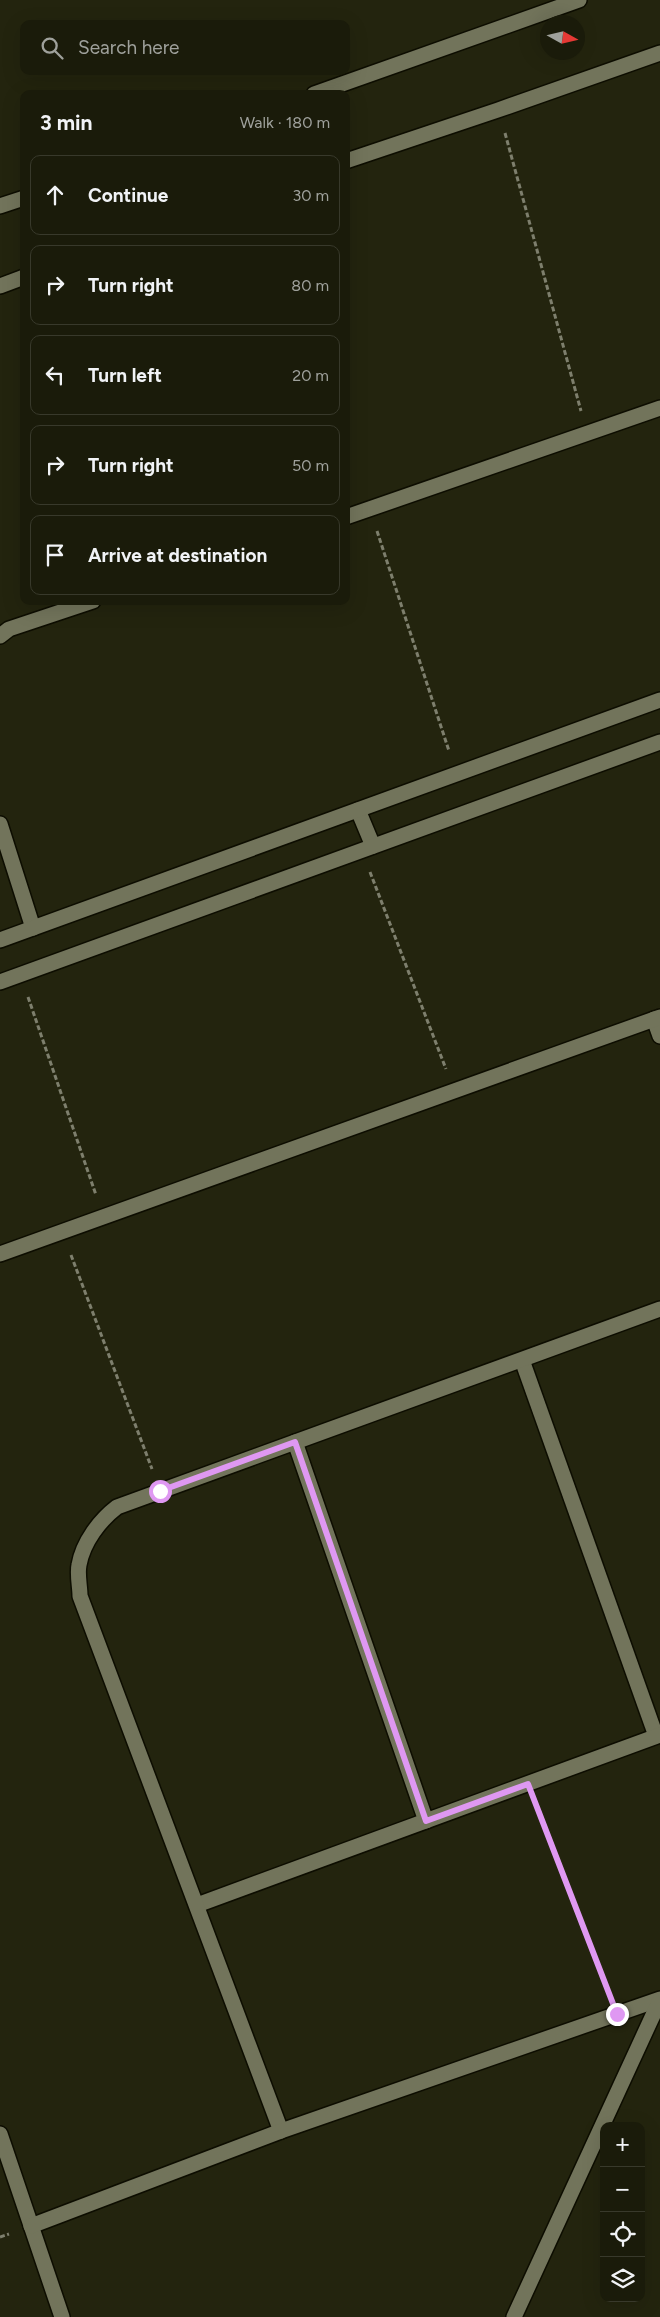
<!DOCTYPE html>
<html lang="en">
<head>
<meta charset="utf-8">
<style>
  :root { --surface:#1a1b0a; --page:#232413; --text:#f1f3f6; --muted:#9fa19c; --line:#38392b }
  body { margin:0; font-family:Figtree,sans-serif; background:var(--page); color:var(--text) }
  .controls { position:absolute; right:15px; bottom:15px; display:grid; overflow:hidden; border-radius:10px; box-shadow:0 5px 20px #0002 }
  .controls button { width:45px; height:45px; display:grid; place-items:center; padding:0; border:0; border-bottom:1px solid var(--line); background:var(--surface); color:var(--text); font:25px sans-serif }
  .compass { position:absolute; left:540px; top:15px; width:45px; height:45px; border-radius:50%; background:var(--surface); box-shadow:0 5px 20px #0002; rotate:98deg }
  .stop { position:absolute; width:15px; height:15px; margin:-11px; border:4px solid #df98f2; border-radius:50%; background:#fff }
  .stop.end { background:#df98f2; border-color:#fff; box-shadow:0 1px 5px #0008 }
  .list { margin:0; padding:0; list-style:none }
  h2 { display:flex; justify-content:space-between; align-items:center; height:65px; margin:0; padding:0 20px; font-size:21px }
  h2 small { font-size:16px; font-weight:400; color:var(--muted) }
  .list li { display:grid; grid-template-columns:32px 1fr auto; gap:15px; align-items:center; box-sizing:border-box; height:80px; margin:0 10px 10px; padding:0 10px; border:1px solid var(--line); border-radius:10px }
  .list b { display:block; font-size:19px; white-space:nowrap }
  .list em { font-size:16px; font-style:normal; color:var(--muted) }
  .icon { flex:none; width:28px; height:28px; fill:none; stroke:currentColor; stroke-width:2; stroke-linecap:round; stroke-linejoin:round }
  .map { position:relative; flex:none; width:660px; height:2317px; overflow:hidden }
  .search { position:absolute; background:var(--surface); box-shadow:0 5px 20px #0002; left:20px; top:20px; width:330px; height:55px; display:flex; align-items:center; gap:12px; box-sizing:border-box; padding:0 18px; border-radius:10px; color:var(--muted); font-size:19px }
  .panel { position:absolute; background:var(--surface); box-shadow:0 5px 20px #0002; left:20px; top:90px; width:330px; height:515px; border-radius:10px }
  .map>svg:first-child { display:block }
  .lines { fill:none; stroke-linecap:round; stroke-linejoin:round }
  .minor-casing { stroke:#0d0d00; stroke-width:18 }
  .path { stroke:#7e7f6d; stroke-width:3; stroke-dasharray:5 2.5; stroke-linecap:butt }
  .minor { stroke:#72745b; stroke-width:15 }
  .route { stroke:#df98f2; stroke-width:6 }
</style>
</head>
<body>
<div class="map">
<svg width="660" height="2317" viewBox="0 0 660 2317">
  <rect width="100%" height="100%" fill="#23240e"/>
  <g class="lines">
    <g class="minor-casing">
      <g id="minor">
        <polyline points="314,94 579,0"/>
        <polyline points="346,161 498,110 660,53"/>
        <polyline points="0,206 24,198"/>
        <polyline points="0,286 24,277"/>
        <polyline points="346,517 660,408"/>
        <polyline points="0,636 9,629 93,601"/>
        <polyline points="358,810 373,846"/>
        <polyline points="0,824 33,928"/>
        <polyline points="0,940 660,700"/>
        <polyline points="0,982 660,742"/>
        <polyline points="654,1019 660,1036"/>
        <polyline points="0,1254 660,1017"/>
        <polyline points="522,1360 656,1736"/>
        <polyline points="295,1442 426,1821"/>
        <polyline points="197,1905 660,1735"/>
        <path d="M 281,2131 L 80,1596 C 80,1587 77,1574 79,1565 C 83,1542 100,1520 117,1507 L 660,1309"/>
        <polyline points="0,2134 62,2317"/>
        <polyline points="31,2226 281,2131 660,1999"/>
        <polyline points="514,2317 660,2000"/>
      </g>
    </g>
    <g class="path">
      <polyline points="505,133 581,411"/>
      <polyline points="377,531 449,751"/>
      <polyline points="370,872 446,1069"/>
      <polyline points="28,997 96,1195"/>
      <polyline points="71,1255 152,1469"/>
      <polyline points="536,1805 609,1993"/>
      <polyline points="0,2237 9,2234"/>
    </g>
    <use href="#minor" class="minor"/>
  </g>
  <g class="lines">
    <polyline class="route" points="160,1491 295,1442 426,1821 528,1784 617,2014"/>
  </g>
</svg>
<div class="controls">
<button>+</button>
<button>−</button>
<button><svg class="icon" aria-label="locate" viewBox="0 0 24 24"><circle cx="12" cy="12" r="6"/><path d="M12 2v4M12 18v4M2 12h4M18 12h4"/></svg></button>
<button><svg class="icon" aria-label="layers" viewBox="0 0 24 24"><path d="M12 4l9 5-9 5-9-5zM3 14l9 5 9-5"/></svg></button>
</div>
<svg class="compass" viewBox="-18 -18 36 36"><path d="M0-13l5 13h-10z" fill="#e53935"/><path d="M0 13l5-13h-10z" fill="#9fa19c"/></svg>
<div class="stop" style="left:160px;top:1491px"></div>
<div class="stop end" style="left:617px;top:2014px"></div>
<div class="search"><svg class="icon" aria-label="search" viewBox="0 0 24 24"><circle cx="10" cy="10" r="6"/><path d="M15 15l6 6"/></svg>Search here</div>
<section class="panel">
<h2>3 min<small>Walk · 180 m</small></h2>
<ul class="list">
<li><svg class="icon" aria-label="ahead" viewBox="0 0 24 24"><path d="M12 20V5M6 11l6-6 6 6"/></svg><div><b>Continue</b></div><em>30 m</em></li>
<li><svg class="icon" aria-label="right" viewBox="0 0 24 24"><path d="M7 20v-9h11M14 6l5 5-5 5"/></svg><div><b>Turn right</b></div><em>80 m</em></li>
<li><svg class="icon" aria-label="left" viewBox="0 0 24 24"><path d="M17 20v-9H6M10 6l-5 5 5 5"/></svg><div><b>Turn left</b></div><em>20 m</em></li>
<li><svg class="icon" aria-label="right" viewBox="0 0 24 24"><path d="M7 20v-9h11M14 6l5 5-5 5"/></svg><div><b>Turn right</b></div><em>50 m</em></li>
<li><svg class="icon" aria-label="arrive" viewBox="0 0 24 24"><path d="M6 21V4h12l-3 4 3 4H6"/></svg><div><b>Arrive at destination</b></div></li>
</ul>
</section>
</div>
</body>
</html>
